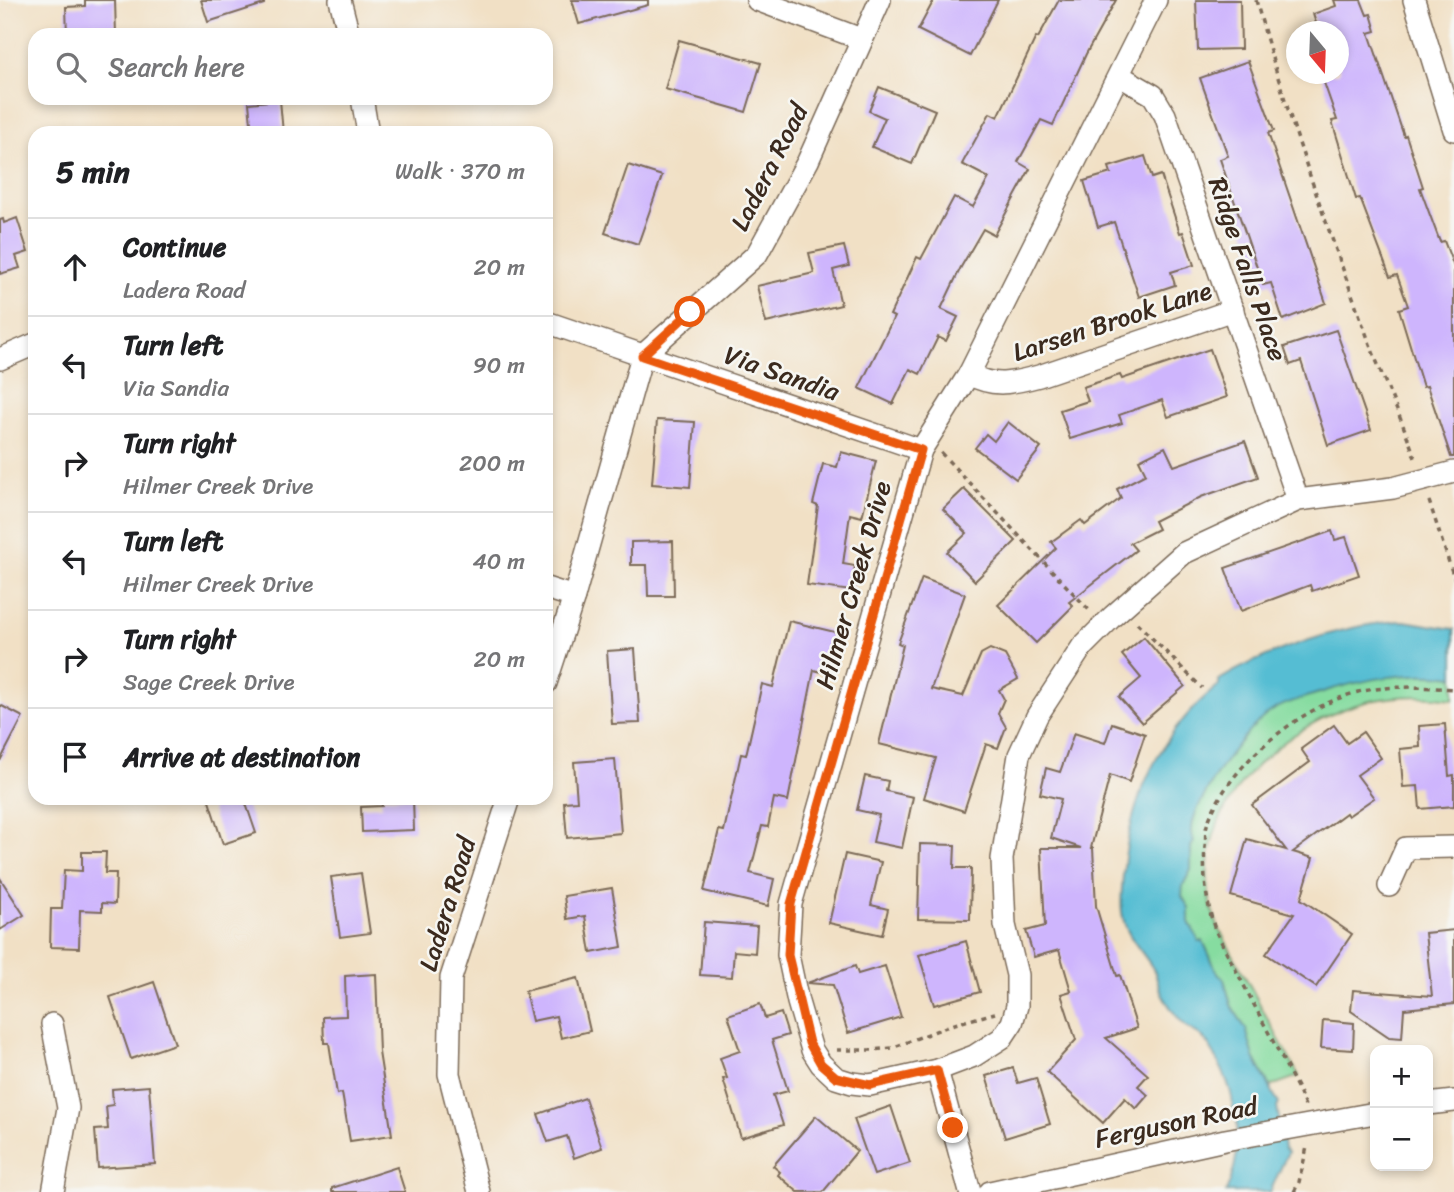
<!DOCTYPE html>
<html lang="en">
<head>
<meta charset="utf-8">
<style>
  :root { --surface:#fff; --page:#f2f2f2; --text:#202124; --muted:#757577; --line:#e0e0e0 }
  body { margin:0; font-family:Sriracha,sans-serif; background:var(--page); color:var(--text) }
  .controls { position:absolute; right:21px; bottom:21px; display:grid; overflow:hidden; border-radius:14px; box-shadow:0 4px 10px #0003 }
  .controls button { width:63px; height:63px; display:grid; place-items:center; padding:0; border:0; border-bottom:2px solid var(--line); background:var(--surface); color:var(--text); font:35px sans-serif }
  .compass { position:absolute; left:1286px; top:21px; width:63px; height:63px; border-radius:50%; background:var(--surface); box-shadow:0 4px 10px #0003; rotate:161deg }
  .stop { position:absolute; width:21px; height:21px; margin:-16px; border:5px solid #ea580c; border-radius:50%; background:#fff }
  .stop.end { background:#ea580c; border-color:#fff; box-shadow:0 2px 7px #0008 }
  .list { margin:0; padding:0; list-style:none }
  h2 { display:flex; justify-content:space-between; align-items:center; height:91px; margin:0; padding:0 28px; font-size:30px }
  h2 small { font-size:23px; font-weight:400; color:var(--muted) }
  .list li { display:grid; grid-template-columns:46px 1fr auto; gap:21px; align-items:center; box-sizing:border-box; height:98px; padding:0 28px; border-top:2px solid var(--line) }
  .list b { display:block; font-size:26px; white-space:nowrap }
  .list p { margin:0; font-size:23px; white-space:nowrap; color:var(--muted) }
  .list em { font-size:23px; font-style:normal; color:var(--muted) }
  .icon { flex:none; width:38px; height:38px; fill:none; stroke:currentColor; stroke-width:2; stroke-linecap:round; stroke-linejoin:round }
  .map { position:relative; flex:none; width:1454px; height:1192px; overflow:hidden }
  .search { position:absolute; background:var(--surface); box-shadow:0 4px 10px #0003; left:28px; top:28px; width:525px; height:77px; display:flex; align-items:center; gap:18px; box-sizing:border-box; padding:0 24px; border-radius:21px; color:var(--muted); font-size:26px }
  .panel { position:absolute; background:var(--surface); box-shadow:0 4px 10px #0003; left:28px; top:126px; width:525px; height:679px; border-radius:21px }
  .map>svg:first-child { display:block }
  .green { fill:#86dca0; stroke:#60835f; stroke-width:2 }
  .water { fill:#55bdd3; stroke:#487478; stroke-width:2 }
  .building { fill:#ceb5fd }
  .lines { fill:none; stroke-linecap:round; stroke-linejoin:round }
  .minor-casing { stroke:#7b6a58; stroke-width:24 }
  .path { stroke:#7b6a58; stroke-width:3.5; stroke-dasharray:5 5; stroke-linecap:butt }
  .minor { stroke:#fff; stroke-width:21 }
  .route { stroke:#ea580c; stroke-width:9 }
  .labels { text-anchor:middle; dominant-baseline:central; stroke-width:5; stroke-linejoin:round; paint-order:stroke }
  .street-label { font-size:26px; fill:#3b2a1e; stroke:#f6f6f2 }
</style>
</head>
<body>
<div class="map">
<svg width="1454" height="1192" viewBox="0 0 1454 1192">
  <rect width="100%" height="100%" fill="#f6f6f2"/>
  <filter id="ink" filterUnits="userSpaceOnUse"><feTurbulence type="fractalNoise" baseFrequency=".0143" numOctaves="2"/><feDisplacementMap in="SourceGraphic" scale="14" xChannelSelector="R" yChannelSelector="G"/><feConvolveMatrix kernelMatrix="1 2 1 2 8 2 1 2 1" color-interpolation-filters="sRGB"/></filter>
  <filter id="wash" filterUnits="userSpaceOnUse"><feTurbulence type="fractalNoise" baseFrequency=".00686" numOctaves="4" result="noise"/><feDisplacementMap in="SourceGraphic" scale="28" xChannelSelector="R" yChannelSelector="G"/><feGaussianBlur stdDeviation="1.57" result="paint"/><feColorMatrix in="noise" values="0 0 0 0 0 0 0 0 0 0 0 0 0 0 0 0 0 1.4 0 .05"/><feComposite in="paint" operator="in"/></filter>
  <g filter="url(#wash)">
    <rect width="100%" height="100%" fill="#f1e0c5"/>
    <path class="green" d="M 1454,649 L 1454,699 C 1426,695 1398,695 1370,701 C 1283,722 1191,805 1210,901 C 1215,927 1231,950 1243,973 C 1262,1008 1280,1042 1299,1076 L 1252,1093 L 1159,887 L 1243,713 Z"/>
    <path class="water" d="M 1404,621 L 1454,629 L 1454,677 C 1407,670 1360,680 1316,694 C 1303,698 1287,702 1275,709 C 1251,723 1220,766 1207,791 C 1199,805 1187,825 1194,841 L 1191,847 L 1191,870 L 1183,885 L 1182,896 L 1189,908 L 1189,922 L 1199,941 L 1203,941 L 1218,974 L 1224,979 L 1231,1005 L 1246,1029 L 1254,1057 L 1279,1104 L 1277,1107 L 1284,1149 L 1288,1152 L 1270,1192 L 1226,1192 C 1239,1162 1237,1146 1237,1115 L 1232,1111 C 1237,1094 1213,1047 1200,1035 C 1196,1032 1190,1030 1186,1026 C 1178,1019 1169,1006 1164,997 C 1158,988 1158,976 1152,967 C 1140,948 1125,936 1122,912 C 1120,895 1123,875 1125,858 C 1134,790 1164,728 1219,685 L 1219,680 C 1266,651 1348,623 1404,621 Z"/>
    <g id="blocks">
      <g class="building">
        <polygon points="85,0 115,0 116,35 67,35 66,7 85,6"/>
        <polygon points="201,0 264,0 264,4 208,22"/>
        <polygon points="572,0 648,0 648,5 579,24"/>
        <polygon points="934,0 998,0 970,56 918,30"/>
        <polygon points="1059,0 1116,0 1086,54 1053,125 1041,120 1018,162 1030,169 994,235 983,229 961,267 941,309 958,317 946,341 938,337 920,374 910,369 893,404 859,388 894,317 890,315 917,257 921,259 954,197 973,207 989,178 962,164 990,113 998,117 1036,37 1038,38"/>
        <polygon points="1196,0 1240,0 1241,49 1198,50"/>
        <polygon points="1334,0 1361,0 1367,15 1371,14 1376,31 1369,33 1404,136 1406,135 1423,187 1420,188 1440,242 1444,241 1454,267 1454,457 1451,457 1427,386 1423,387 1414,358 1399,309 1408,306 1397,275 1390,277 1360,198 1356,199 1332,121 1337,120 1321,74 1339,74 1339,32 1319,32 1313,14 1336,6"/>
        <polygon points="679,40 761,63 746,112 665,89"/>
        <polygon points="1248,61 1274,131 1268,133 1326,303 1283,320 1271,283 1263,285 1220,159 1228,156 1200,78"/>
        <polygon points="879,87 935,110 912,164 872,147 885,118 869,111"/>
        <polygon points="280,100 283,133 252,133 249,103"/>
        <polygon points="1145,156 1152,178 1161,175 1180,233 1183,232 1194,265 1171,272 1175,285 1139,297 1114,222 1098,227 1084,181 1111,173 1109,167"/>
        <polygon points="628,165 662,176 638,244 605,233"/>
        <polygon points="17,218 28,252 16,256 20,268 0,274 0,220 3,219 4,223"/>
        <polygon points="844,246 849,266 833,270 841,305 766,323 757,286 814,273 809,253"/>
        <polygon points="1336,330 1371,430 1328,445 1301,361 1290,365 1284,347"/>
        <polygon points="1210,349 1227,397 1168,417 1162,400 1119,415 1122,423 1070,439 1060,410 1088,401 1083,387 1120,375 1122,379"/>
        <polygon points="657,420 695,422 690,487 652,484"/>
        <polygon points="1008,422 1041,448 1016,479 975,448 986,434 994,441"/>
        <polygon points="1245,441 1258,477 1201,497 1154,521 1158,529 1130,543 1136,550 1069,602 1073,606 1036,643 998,605 1056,548 1051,542 1081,520 1085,525 1121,498 1117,489 1146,474 1139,460 1165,447 1174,466"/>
        <polygon points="841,452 876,461 862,517 850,514 843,564 855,566 851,591 807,585 818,506 813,504 823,464 837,467"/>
        <polygon points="964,489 1016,541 975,581 947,552 967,533 943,509"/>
        <polygon points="1332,531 1335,540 1346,537 1359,575 1312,591 1310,585 1241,611 1225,568"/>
        <polygon points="673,541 674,596 648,596 647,565 631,565 631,542"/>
        <polygon points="922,578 965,594 931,689 963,696 981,654 990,649 1005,655 1018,679 999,690 1004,699 998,713 1006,727 998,748 986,744 964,811 924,798 936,758 879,744 903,645 898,643"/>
        <polygon points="789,621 839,633 829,674 814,670 788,801 774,798 768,827 762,826 750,873 774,879 768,906 704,891 719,830 724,831 741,754 746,755 762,684 773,687"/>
        <polygon points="1144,637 1185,686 1142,723 1119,697 1141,678 1122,655"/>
        <polygon points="635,649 640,723 612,724 607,651"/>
        <polygon points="0,705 23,717 0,761"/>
        <polygon points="1112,723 1145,734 1129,782 1110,775 1091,848 1093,848 1096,906 1117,976 1120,975 1137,1028 1106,1038 1148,1075 1138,1086 1148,1095 1136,1109 1125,1098 1103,1123 1047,1072 1076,1040 1061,994 1071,991 1059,950 1034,957 1026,931 1045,926 1041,848 1081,848 1051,838 1061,799 1040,794 1046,768 1060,772 1074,733 1105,743"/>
        <polygon points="1445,724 1449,776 1454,775 1454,806 1420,809 1418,786 1403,787 1400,749 1420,747 1419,726"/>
        <polygon points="1334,725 1347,743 1363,732 1381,758 1357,775 1374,798 1348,816 1346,813 1293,852 1313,858 1301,899 1352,934 1316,987 1266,954 1294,914 1231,896 1247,839 1286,850 1252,805 1310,762 1301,749"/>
        <polygon points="615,759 621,833 567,838 564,802 577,801 574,762"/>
        <polygon points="865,776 888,781 886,791 913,797 902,848 873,842 879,815 857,810"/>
        <polygon points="208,798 244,798 256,833 223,844"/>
        <polygon points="381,798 413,798 414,830 362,832 361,807 382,806"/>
        <polygon points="920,844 955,845 954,868 971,868 970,920 918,919"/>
        <polygon points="82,852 106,852 105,873 116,873 115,904 102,903 102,911 80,910 79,948 50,947 51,909 62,909 64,870 82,871"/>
        <polygon points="845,854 881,862 871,905 888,909 882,935 829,923"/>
        <polygon points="361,873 370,933 340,937 331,877"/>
        <polygon points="0,878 24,915 0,930"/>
        <polygon points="612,888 622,947 591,953 585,916 567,919 564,896"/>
        <polygon points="704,922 757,926 755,953 734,951 732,977 700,975"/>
        <polygon points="1454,930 1454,1004 1404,1009 1402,1038 1389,1037 1351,1011 1353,990 1432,996 1425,933"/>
        <polygon points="966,941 980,992 934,1005 919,955"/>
        <polygon points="855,966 858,974 885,966 901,1017 848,1033 833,985 807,983"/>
        <polygon points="376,974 379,1052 392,1135 350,1141 342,1093 337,1094 329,1043 324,1043 323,1017 346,1016 345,976"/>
        <polygon points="578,978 590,1031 561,1038 556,1016 532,1021 525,991"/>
        <polygon points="154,982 175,1044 131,1059 110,997"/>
        <polygon points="760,1004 765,1018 781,1013 788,1035 772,1040 788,1091 773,1095 783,1125 741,1138 723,1079 727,1078 720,1058 740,1051 728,1015"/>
        <polygon points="1323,1020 1354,1023 1353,1050 1321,1048"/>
        <polygon points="1013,1068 1018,1083 1036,1078 1050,1124 1005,1138 986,1076"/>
        <polygon points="149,1086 155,1164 98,1168 95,1130 108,1129 106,1106 113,1105 112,1089"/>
        <polygon points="585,1098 602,1148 574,1158 567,1136 548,1142 538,1114"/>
        <polygon points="891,1106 910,1163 874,1175 854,1119"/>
        <polygon points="816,1116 857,1151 823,1192 798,1192 778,1175 780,1172 773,1166"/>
        <polygon points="397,1167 405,1192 332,1192 332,1188"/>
      </g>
    </g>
  </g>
  <g filter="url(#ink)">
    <use href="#blocks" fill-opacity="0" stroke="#7b6a58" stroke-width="2"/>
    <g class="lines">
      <g class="minor-casing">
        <g id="minor">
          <polyline points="340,0 349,35"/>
          <polyline points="757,0 861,39"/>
          <polyline points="1156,0 969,374 921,450 791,904 788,955 798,1002 812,1050 821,1064 836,1078 852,1083 870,1085 937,1070 974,1056 1002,1038 1012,1023 1017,1006 1017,975 1005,925 1002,859 1019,755 1037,716 1082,647 1113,616 1184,553 1298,500 1393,488 1454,472"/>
          <polyline points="1414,0 1454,130"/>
          <polyline points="1120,76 1153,95 1165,115 1298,500"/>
          <polyline points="362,98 368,133"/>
          <polyline points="546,322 921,450"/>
          <polyline points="0,359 35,344"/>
          <path d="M 969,374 C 993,388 1013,383 1039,376 L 1233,310"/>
          <polyline points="546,588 574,597"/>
          <polyline points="546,683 574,597 642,356 757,254 808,161 880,0"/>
          <polyline points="1389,886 1406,848 1454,847"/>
          <polyline points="52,1024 68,1108 53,1192"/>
          <polyline points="937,1070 970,1192"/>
          <polyline points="1428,1104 1454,1101"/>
          <polyline points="479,1192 449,1074 451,978 509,798"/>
          <polyline points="990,1192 1225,1140 1375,1113"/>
        </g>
      </g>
      <g class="path">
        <path d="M 1256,0 C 1286,114 1327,225 1367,336 C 1382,378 1402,418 1416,461"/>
        <polyline points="941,453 1090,611"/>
        <polyline points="1429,501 1454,578"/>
        <polyline points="1137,623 1202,688"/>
        <polyline points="837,1050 873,1050 892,1048 951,1025 995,1013"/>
        <path d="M 1305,1106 L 1298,1089 L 1215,930 C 1206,901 1203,876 1205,846 C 1206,839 1205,831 1207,825 C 1227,766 1299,707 1358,692 C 1389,685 1423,687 1454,689"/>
        <polyline points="1294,1192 1299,1182 1307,1147"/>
      </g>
      <use href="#minor" class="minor"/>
    </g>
  </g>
  <g class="lines" filter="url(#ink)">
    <polyline class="route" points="690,312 642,356 921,450 791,904 788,955 809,1043 821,1064 836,1077 870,1085 937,1070 953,1128"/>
  </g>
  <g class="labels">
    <g class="street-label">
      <text transform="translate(769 167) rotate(-63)">Ladera Road</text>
      <text transform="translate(1248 269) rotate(71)">Ridge Falls Place</text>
      <text transform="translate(1112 321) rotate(-18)">Larsen Brook Lane</text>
      <text transform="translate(782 373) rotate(19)">Via Sandia</text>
      <text transform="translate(853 585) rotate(-74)">Hilmer Creek Drive</text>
      <text transform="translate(447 904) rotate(-73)">Ladera Road</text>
      <text transform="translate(1176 1122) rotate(-12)">Ferguson Road</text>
    </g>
  </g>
</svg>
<div class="controls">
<button>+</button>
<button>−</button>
</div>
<svg class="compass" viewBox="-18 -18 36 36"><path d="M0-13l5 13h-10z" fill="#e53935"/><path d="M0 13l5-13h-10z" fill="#757577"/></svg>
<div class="stop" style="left:690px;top:312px"></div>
<div class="stop end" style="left:953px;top:1128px"></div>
<div class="search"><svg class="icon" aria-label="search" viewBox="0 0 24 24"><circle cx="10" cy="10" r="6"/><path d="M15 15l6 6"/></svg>Search here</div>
<section class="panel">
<h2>5 min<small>Walk · 370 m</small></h2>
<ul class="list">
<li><svg class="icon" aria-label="ahead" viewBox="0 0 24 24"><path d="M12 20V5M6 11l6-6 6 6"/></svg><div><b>Continue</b><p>Ladera Road</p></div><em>20 m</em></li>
<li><svg class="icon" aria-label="left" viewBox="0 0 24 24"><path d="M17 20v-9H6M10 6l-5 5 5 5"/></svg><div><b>Turn left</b><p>Via Sandia</p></div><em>90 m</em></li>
<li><svg class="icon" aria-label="right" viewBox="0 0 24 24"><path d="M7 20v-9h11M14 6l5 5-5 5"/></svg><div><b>Turn right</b><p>Hilmer Creek Drive</p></div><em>200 m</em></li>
<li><svg class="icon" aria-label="left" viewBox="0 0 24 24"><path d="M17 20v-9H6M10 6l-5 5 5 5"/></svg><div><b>Turn left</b><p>Hilmer Creek Drive</p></div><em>40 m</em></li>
<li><svg class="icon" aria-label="right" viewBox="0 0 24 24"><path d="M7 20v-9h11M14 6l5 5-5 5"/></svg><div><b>Turn right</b><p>Sage Creek Drive</p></div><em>20 m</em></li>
<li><svg class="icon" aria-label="arrive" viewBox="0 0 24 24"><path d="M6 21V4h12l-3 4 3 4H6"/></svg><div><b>Arrive at destination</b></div></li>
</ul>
</section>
</div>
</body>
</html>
